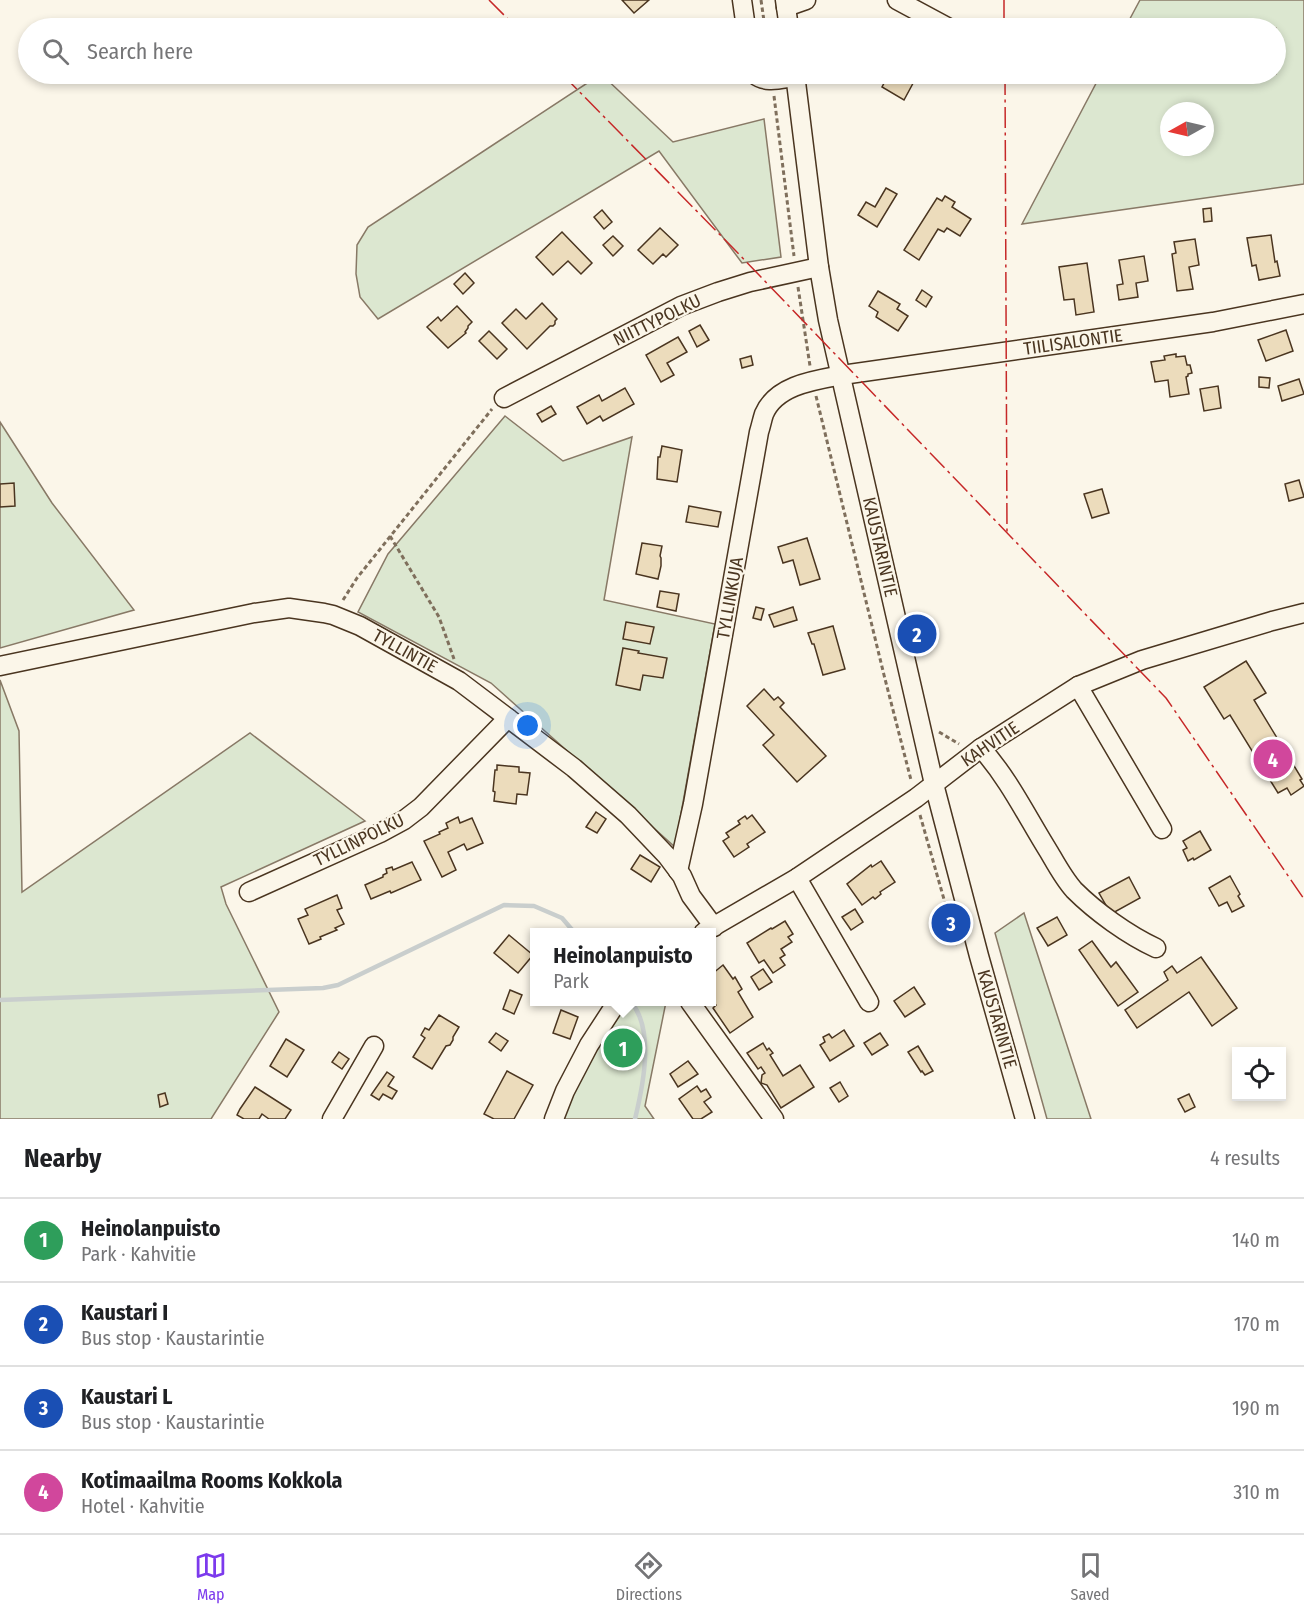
<!DOCTYPE html>
<html lang="en">
<head>
<meta charset="utf-8">
<style>
  :root { --surface:#fff; --page:#f6f6f6; --text:#202124; --muted:#757577; --line:#e0e0e0; --accent:#7c3aed }
  body { margin:0; font-family:"Fira Sans Condensed",sans-serif; background:var(--page); color:var(--text) }
  .controls { position:absolute; right:18px; bottom:18px; display:grid; overflow:hidden; border-radius:0px; box-shadow:0 3px 9px #0003 }
  .controls button { width:54px; height:54px; display:grid; place-items:center; padding:0; border:0; border-bottom:2px solid var(--line); background:var(--surface); color:var(--text); font:30px sans-serif }
  .compass { position:absolute; left:1160px; top:102px; width:54px; height:54px; border-radius:50%; background:var(--surface); box-shadow:0 3px 9px #0003; rotate:262deg }
  .you { position:absolute; left:528px; top:726px; width:21px; height:21px; margin:-15px; border:4px solid #fff; border-radius:50%; background:#1a73e8; box-shadow:0 0 0 9px #1a73e833 }
  .badge { display:grid; place-items:center; width:39px; height:39px; border-radius:50%; background:var(--accent); color:#fff; font-size:20px; font-weight:700 }
  .pin { position:absolute; translate:-50% -50%; border:3px solid #fff; box-shadow:0 2px 6px #0006 }
  .popup { position:absolute; left:530px; top:928px; width:186px; height:78px; box-sizing:border-box; display:grid; place-content:center; border-radius:0px; background:var(--surface); filter:drop-shadow(0 2px 4px #0005); font-size:20px; white-space:nowrap; color:var(--muted) }
  .popup b { font-size:22px; color:var(--text) }
  .popup::after { content:''; position:absolute; left:50%; top:100%; margin-left:-12px; border:12px solid transparent; border-top-color:var(--surface) }
  .list { margin:0; padding:0; list-style:none }
  h2 { display:flex; justify-content:space-between; align-items:center; height:78px; margin:0; padding:0 24px; font-size:26px }
  h2 small { font-size:20px; font-weight:400; color:var(--muted) }
  .list li { display:grid; grid-template-columns:39px 1fr auto; gap:18px; align-items:center; box-sizing:border-box; height:84px; padding:0 24px; border-top:2px solid var(--line) }
  .list b { display:block; font-size:22px; white-space:nowrap }
  .list p { margin:0; font-size:20px; white-space:nowrap; color:var(--muted) }
  .list em { font-size:20px; font-style:normal; color:var(--muted) }
  .icon { flex:none; width:33px; height:33px; fill:none; stroke:currentColor; stroke-width:2; stroke-linecap:round; stroke-linejoin:round }
  .map { position:relative; flex:none; width:1304px; height:1119px; overflow:hidden }
  .search { position:absolute; background:var(--surface); box-shadow:0 3px 9px #0003; left:18px; right:18px; top:18px; height:66px; display:flex; align-items:center; gap:15px; box-sizing:border-box; padding:0 21px; border-radius:33px; color:var(--muted); font-size:22px }
  .sheet { height:414px; background:var(--surface) }
  nav { display:flex; justify-content:space-around; align-items:center; box-sizing:border-box; height:84px; border-top:2px solid var(--line); background:var(--surface); font-size:16px; color:var(--muted) }
  nav a { display:grid; justify-items:center; gap:3px }
  nav .on { color:var(--accent) }
  .map>svg:first-child { display:block }
  .green { fill:#dce7d0; stroke:#887966; stroke-width:1.5; fill-rule:evenodd }
  .lines { fill:none; stroke-linecap:round; stroke-linejoin:round }
  .stream { stroke:#c9cecd; stroke-width:4.5 }
  .building { fill:#ecdcbc; stroke:#4a3520; stroke-width:1.5 }
  .minor-casing { stroke:#4a3520; stroke-width:21 }
  .path { stroke:#7f6f5c; stroke-width:3; stroke-dasharray:4.5 3; stroke-linecap:butt }
  .minor { stroke:#fbf6e9; stroke-width:18 }
  .power { stroke:#c62828; stroke-width:1.5; stroke-dasharray:21 4.5 3 4.5; stroke-linecap:butt }
  .labels { text-anchor:middle; dominant-baseline:central; stroke-width:4.5; stroke-linejoin:round; paint-order:stroke }
  .street-label { font-size:18px; fill:#4a3520; stroke:#fbf6e9 }
</style>
</head>
<body>
<div class="map">
<svg width="1304" height="1119" viewBox="0 0 1304 1119">
  <rect width="100%" height="100%" fill="#fbf6e9"/>
  <g class="green">
    <path d="M 1140,0 L 1304,0 L 1304,184 L 1022,224 L 1101,74 L 1276,74 L 1276,28 L 1125,28 ZM 1169,111 L 1205,111 L 1205,147 L 1169,147 Z"/>
    <polygon points="601,74 673,142 764,119 781,257 742,263 659,151 378,319 360,297 356,274 357,245 368,227"/>
    <polygon points="505,416 563,461 632,437 604,600 715,624 675,847 491,683 358,612 388,554"/>
    <polygon points="0,422 52,503 134,610 0,648"/>
    <polygon points="0,680 19,731 22,892 250,733 365,821 221,887 226,904 279,1012 211,1119 0,1119"/>
    <polygon points="1024,913 1091,1119 1047,1119 995,933"/>
    <polygon points="617,1002 666,1002 645,1106 654,1119 556,1119"/>
  </g>
  <g class="lines">
    <g class="stream">
      <polyline points="0,1000 323,988 338,985 504,905 534,906 562,918 574,932"/>
      <path d="M 631,1002 C 655,1030 643,1086 635,1119"/>
    </g>
  </g>
  <g class="building">
    <polygon points="622,0 649,0 634,13"/>
    <polygon points="889,74 918,74 904,100 882,87"/>
    <polygon points="886,188 897,194 877,227 858,215 866,202 875,207"/>
    <polygon points="945,196 955,202 952,207 971,219 960,236 947,228 944,232 938,229 919,260 904,250 937,198 942,201"/>
    <polygon points="1211,208 1212,221 1204,222 1203,209"/>
    <polygon points="602,210 612,222 604,229 594,217"/>
    <polygon points="660,228 678,245 666,257 663,254 653,264 638,250"/>
    <polygon points="562,232 592,263 581,274 568,261 553,275 536,257"/>
    <polygon points="1271,235 1275,262 1277,261 1280,276 1259,280 1256,265 1252,266 1247,238"/>
    <polygon points="613,236 623,246 613,256 603,245"/>
    <polygon points="1195,239 1199,265 1189,267 1193,289 1177,291 1172,254 1176,253 1174,242"/>
    <polygon points="1144,256 1148,281 1136,283 1138,297 1119,300 1117,285 1123,284 1119,260"/>
    <polygon points="1087,263 1094,312 1076,315 1074,299 1064,300 1059,267"/>
    <polygon points="465,273 474,283 463,294 454,284"/>
    <polygon points="922,290 932,297 926,307 916,300"/>
    <polygon points="878,291 900,304 897,309 908,316 898,331 876,317 878,312 869,306"/>
    <polygon points="542,303 557,319 555,321 555,324 553,326 550,326 527,349 502,323 516,309 526,319"/>
    <polygon points="457,306 472,322 468,326 468,328 465,332 466,333 448,348 427,327 438,317 441,321"/>
    <polygon points="700,325 709,340 697,347 689,331"/>
    <polygon points="1286,330 1293,351 1266,361 1258,340"/>
    <polygon points="489,331 507,349 497,359 479,341"/>
    <polygon points="678,337 687,352 667,363 674,375 661,382 646,355"/>
    <polygon points="1176,354 1176,357 1185,356 1187,365 1190,365 1192,373 1188,374 1188,376 1186,377 1189,394 1170,397 1168,380 1155,382 1151,362 1165,360 1164,356"/>
    <polygon points="751,356 753,365 742,368 740,359"/>
    <polygon points="1259,377 1270,378 1269,388 1259,387"/>
    <polygon points="1299,379 1304,394 1282,401 1278,386"/>
    <polygon points="1218,386 1221,408 1204,411 1200,389"/>
    <polygon points="625,388 634,404 603,421 600,416 587,424 577,407 599,395 602,401"/>
    <polygon points="551,406 556,414 542,422 537,414"/>
    <polygon points="662,446 682,450 677,482 657,479 658,457 660,457"/>
    <polygon points="1299,480 1304,497 1289,501 1285,484"/>
    <polygon points="14,483 15,506 0,507 0,484"/>
    <polygon points="1102,489 1109,513 1092,518 1084,494"/>
    <polygon points="689,506 721,512 718,527 686,522"/>
    <polygon points="807,538 820,579 800,585 793,560 783,563 778,547"/>
    <polygon points="642,543 662,546 660,556 661,558 661,566 658,579 636,574"/>
    <polygon points="660,591 679,594 676,611 657,607"/>
    <polygon points="756,607 764,609 761,620 753,618"/>
    <polygon points="793,607 797,620 774,627 769,615"/>
    <polygon points="626,622 654,627 650,644 623,639"/>
    <polygon points="833,626 845,669 823,675 814,644 812,644 808,633"/>
    <polygon points="623,648 639,651 638,653 667,658 663,678 643,675 640,690 616,685"/>
    <polygon points="1246,661 1266,693 1254,700 1302,779 1300,780 1304,786 1291,795 1287,788 1278,793 1230,715 1224,719 1204,687"/>
    <polygon points="764,689 774,700 778,697 784,703 780,707 826,756 797,782 763,745 774,735 747,706"/>
    <polygon points="497,765 519,767 519,772 530,773 527,795 517,794 516,804 494,801 495,792 493,791 495,770 497,770"/>
    <polygon points="596,812 606,819 597,833 586,827"/>
    <polygon points="752,815 765,832 747,844 749,847 734,857 723,841 729,837 726,833 740,824 738,821 745,816 747,819"/>
    <polygon points="458,817 460,823 472,818 483,843 467,850 464,844 448,852 456,870 442,877 424,841 440,834 439,832 448,828 446,823"/>
    <polygon points="1200,831 1211,850 1194,860 1193,858 1188,861 1183,850 1187,848 1183,841"/>
    <polygon points="640,855 660,867 651,882 631,869"/>
    <polygon points="881,861 895,882 880,892 881,894 875,899 873,897 862,905 847,884 871,865 872,867"/>
    <polygon points="412,862 421,880 391,893 390,891 371,899 365,885 383,877 383,875 387,873 386,869 392,867 393,870"/>
    <polygon points="1230,876 1240,894 1238,896 1244,906 1232,912 1227,902 1219,906 1209,888"/>
    <polygon points="1129,877 1140,898 1111,914 1099,893"/>
    <polygon points="337,895 342,908 337,910 344,924 335,928 337,930 320,937 321,939 309,944 298,919 308,915 305,909"/>
    <polygon points="855,909 863,922 851,930 842,917"/>
    <polygon points="1057,917 1067,935 1048,946 1037,928"/>
    <polygon points="785,921 793,934 788,937 792,942 781,949 785,955 780,958 785,965 773,973 764,960 759,963 747,943 771,928 772,929"/>
    <polygon points="509,935 533,955 518,973 494,953"/>
    <polygon points="1092,941 1111,967 1116,962 1138,992 1118,1006 1079,950"/>
    <polygon points="1201,957 1237,1008 1212,1026 1189,992 1137,1028 1125,1010 1168,980 1164,972 1172,966 1177,973"/>
    <polygon points="723,965 733,979 735,977 742,989 738,992 753,1017 730,1033 713,1008 716,1005 712,998 712,974"/>
    <polygon points="763,969 772,982 759,990 751,977"/>
    <polygon points="914,987 925,1004 905,1017 894,1001"/>
    <polygon points="510,990 522,995 514,1014 503,1009"/>
    <polygon points="561,1010 578,1017 570,1039 553,1033"/>
    <polygon points="439,1015 459,1027 453,1037 453,1040 450,1045 446,1046 432,1069 413,1057 425,1038 421,1035 425,1028 429,1030"/>
    <polygon points="844,1030 854,1046 830,1061 820,1045 825,1042 823,1037 829,1034 832,1038"/>
    <polygon points="496,1033 508,1041 501,1051 489,1042"/>
    <polygon points="880,1033 888,1045 872,1055 864,1043"/>
    <polygon points="286,1039 304,1050 287,1077 270,1066"/>
    <polygon points="763,1043 767,1050 769,1048 773,1053 770,1055 783,1076 800,1065 814,1087 781,1108 767,1085 761,1083 762,1075 765,1073 761,1067 758,1069 747,1053"/>
    <polygon points="918,1046 933,1071 925,1075 922,1071 921,1072 908,1052"/>
    <polygon points="339,1052 349,1059 342,1069 332,1062"/>
    <polygon points="688,1061 698,1074 678,1087 670,1074"/>
    <polygon points="507,1071 533,1085 514,1119 494,1119 484,1114"/>
    <polygon points="387,1072 394,1077 388,1086 397,1091 392,1099 383,1094 379,1100 371,1095"/>
    <polygon points="840,1082 848,1096 839,1102 830,1088"/>
    <polygon points="697,1086 701,1092 706,1089 711,1097 704,1102 712,1112 701,1119 693,1119 679,1099"/>
    <polygon points="255,1087 291,1110 285,1119 269,1119 262,1114 259,1119 244,1119 237,1115 240,1109"/>
    <polygon points="165,1093 168,1104 160,1107 158,1095"/>
    <polygon points="1189,1094 1195,1107 1185,1112 1178,1099"/>
  </g>
  <g class="lines">
    <g class="minor-casing">
      <g id="minor">
        <polyline points="742,0 746,28"/>
        <polyline points="785,0 789,28"/>
        <polyline points="897,0 949,28"/>
        <polyline points="786,7 806,0"/>
        <path d="M 754,74 C 766,84 780,79 795,77"/>
        <polyline points="795,74 819,267 828,320 934,784 979,956 1025,1119"/>
        <polyline points="504,398 681,306 718,292 750,282 819,267"/>
        <polyline points="0,666 254,613 289,608 324,613 333,615 360,626 459,681 574,768 628,815 667,856 682,876 691,896 714,927"/>
        <polyline points="1078,686 1162,829"/>
        <path d="M 981,748 C 1009,779 1027,817 1049,852 C 1056,864 1064,879 1074,890 C 1096,912 1128,935 1156,948"/>
        <path d="M 678,871 L 693,804 L 759,432 C 761,426 762,420 764,414 C 776,385 815,380 842,375 L 1213,322 L 1304,304"/>
        <polyline points="797,878 869,1002"/>
        <polyline points="249,892 380,833 404,820 421,807 508,718"/>
        <polyline points="704,932 797,878 916,798 981,748 1078,686 1142,660 1272,621 1304,613"/>
        <polyline points="690,1002 774,1119"/>
        <polyline points="332,1119 374,1046"/>
        <polyline points="554,1119 565,1091 589,1045 617,1002"/>
      </g>
    </g>
    <g class="path">
      <polyline points="761,0 765,28"/>
      <polyline points="774,96 794,256"/>
      <polyline points="798,287 810,366"/>
      <polyline points="816,396 884,675 911,780"/>
      <polyline points="390,536 439,617 454,659"/>
      <polyline points="343,600 357,578 492,409"/>
      <polyline points="939,732 959,744"/>
      <polyline points="920,815 957,945"/>
    </g>
    <use href="#minor" class="minor"/>
    <g class="power">
      <polyline points="489,0 517,28"/>
      <polyline points="1004,0 1004,28"/>
      <polyline points="562,74 733,248 1166,698 1304,899"/>
      <polyline points="1005,74 1007,533"/>
    </g>
  </g>
  <g class="labels">
    <g class="street-label">
      <text transform="translate(657 320) rotate(-26)">NIITTYPOLKU</text>
      <text transform="translate(1073 342) rotate(-8)">TIILISALONTIE</text>
      <text transform="translate(880 547) rotate(77)">KAUSTARINTIE</text>
      <text transform="translate(730 598) rotate(-80)">TYLLINKUJA</text>
      <text transform="translate(405 651) rotate(29)">TYLLINTIE</text>
      <text transform="translate(990 744) rotate(-34)">KAHVITIE</text>
      <text transform="translate(359 840) rotate(-26)">TYLLINPOLKU</text>
      <text transform="translate(997 1019) rotate(74)">KAUSTARINTIE</text>
    </g>
  </g>
</svg>
<div class="controls">
<button><svg class="icon" aria-label="locate" viewBox="0 0 24 24"><circle cx="12" cy="12" r="6"/><path d="M12 2v4M12 18v4M2 12h4M18 12h4"/></svg></button>
</div>
<svg class="compass" viewBox="-18 -18 36 36"><path d="M0-13l5 13h-10z" fill="#e53935"/><path d="M0 13l5-13h-10z" fill="#757577"/></svg>
<div class="you"></div>
<div class="pin badge" style="left:623px;top:1048px;background:#2e9e5b">1</div>
<div class="popup"><b>Heinolanpuisto</b>Park</div>
<div class="pin badge" style="left:917px;top:634px;background:#1a4fb4">2</div>
<div class="pin badge" style="left:951px;top:923px;background:#1a4fb4">3</div>
<div class="pin badge" style="left:1273px;top:759px;background:#d1479c">4</div>
<div class="search"><svg class="icon" aria-label="search" viewBox="0 0 24 24"><circle cx="10" cy="10" r="6"/><path d="M15 15l6 6"/></svg>Search here</div>
</div>
<section class="sheet">
<h2>Nearby<small>4 results</small></h2>
<ul class="list">
<li><span class="badge" style="background:#2e9e5b">1</span><div><b>Heinolanpuisto</b><p>Park · Kahvitie</p></div><em>140 m</em></li>
<li><span class="badge" style="background:#1a4fb4">2</span><div><b>Kaustari I</b><p>Bus stop · Kaustarintie</p></div><em>170 m</em></li>
<li><span class="badge" style="background:#1a4fb4">3</span><div><b>Kaustari L</b><p>Bus stop · Kaustarintie</p></div><em>190 m</em></li>
<li><span class="badge" style="background:#d1479c">4</span><div><b>Kotimaailma Rooms Kokkola</b><p>Hotel · Kahvitie</p></div><em>310 m</em></li>
</ul>
</section>
<nav>
<a class="on"><svg class="icon" aria-label="map" viewBox="0 0 24 24"><path d="M3 6l6-2 6 2 6-2v14l-6 2-6-2-6 2zM9 4v14M15 6v14"/></svg>Map</a>
<a><svg class="icon" aria-label="directions" viewBox="0 0 24 24"><path d="M12 3l9 9-9 9-9-9zM9 14v-3h6M13 9l2 2-2 2"/></svg>Directions</a>
<a><svg class="icon" aria-label="saved" viewBox="0 0 24 24"><path d="M7 4h10v16l-5-4-5 4z"/></svg>Saved</a>
</nav>
</body>
</html>
